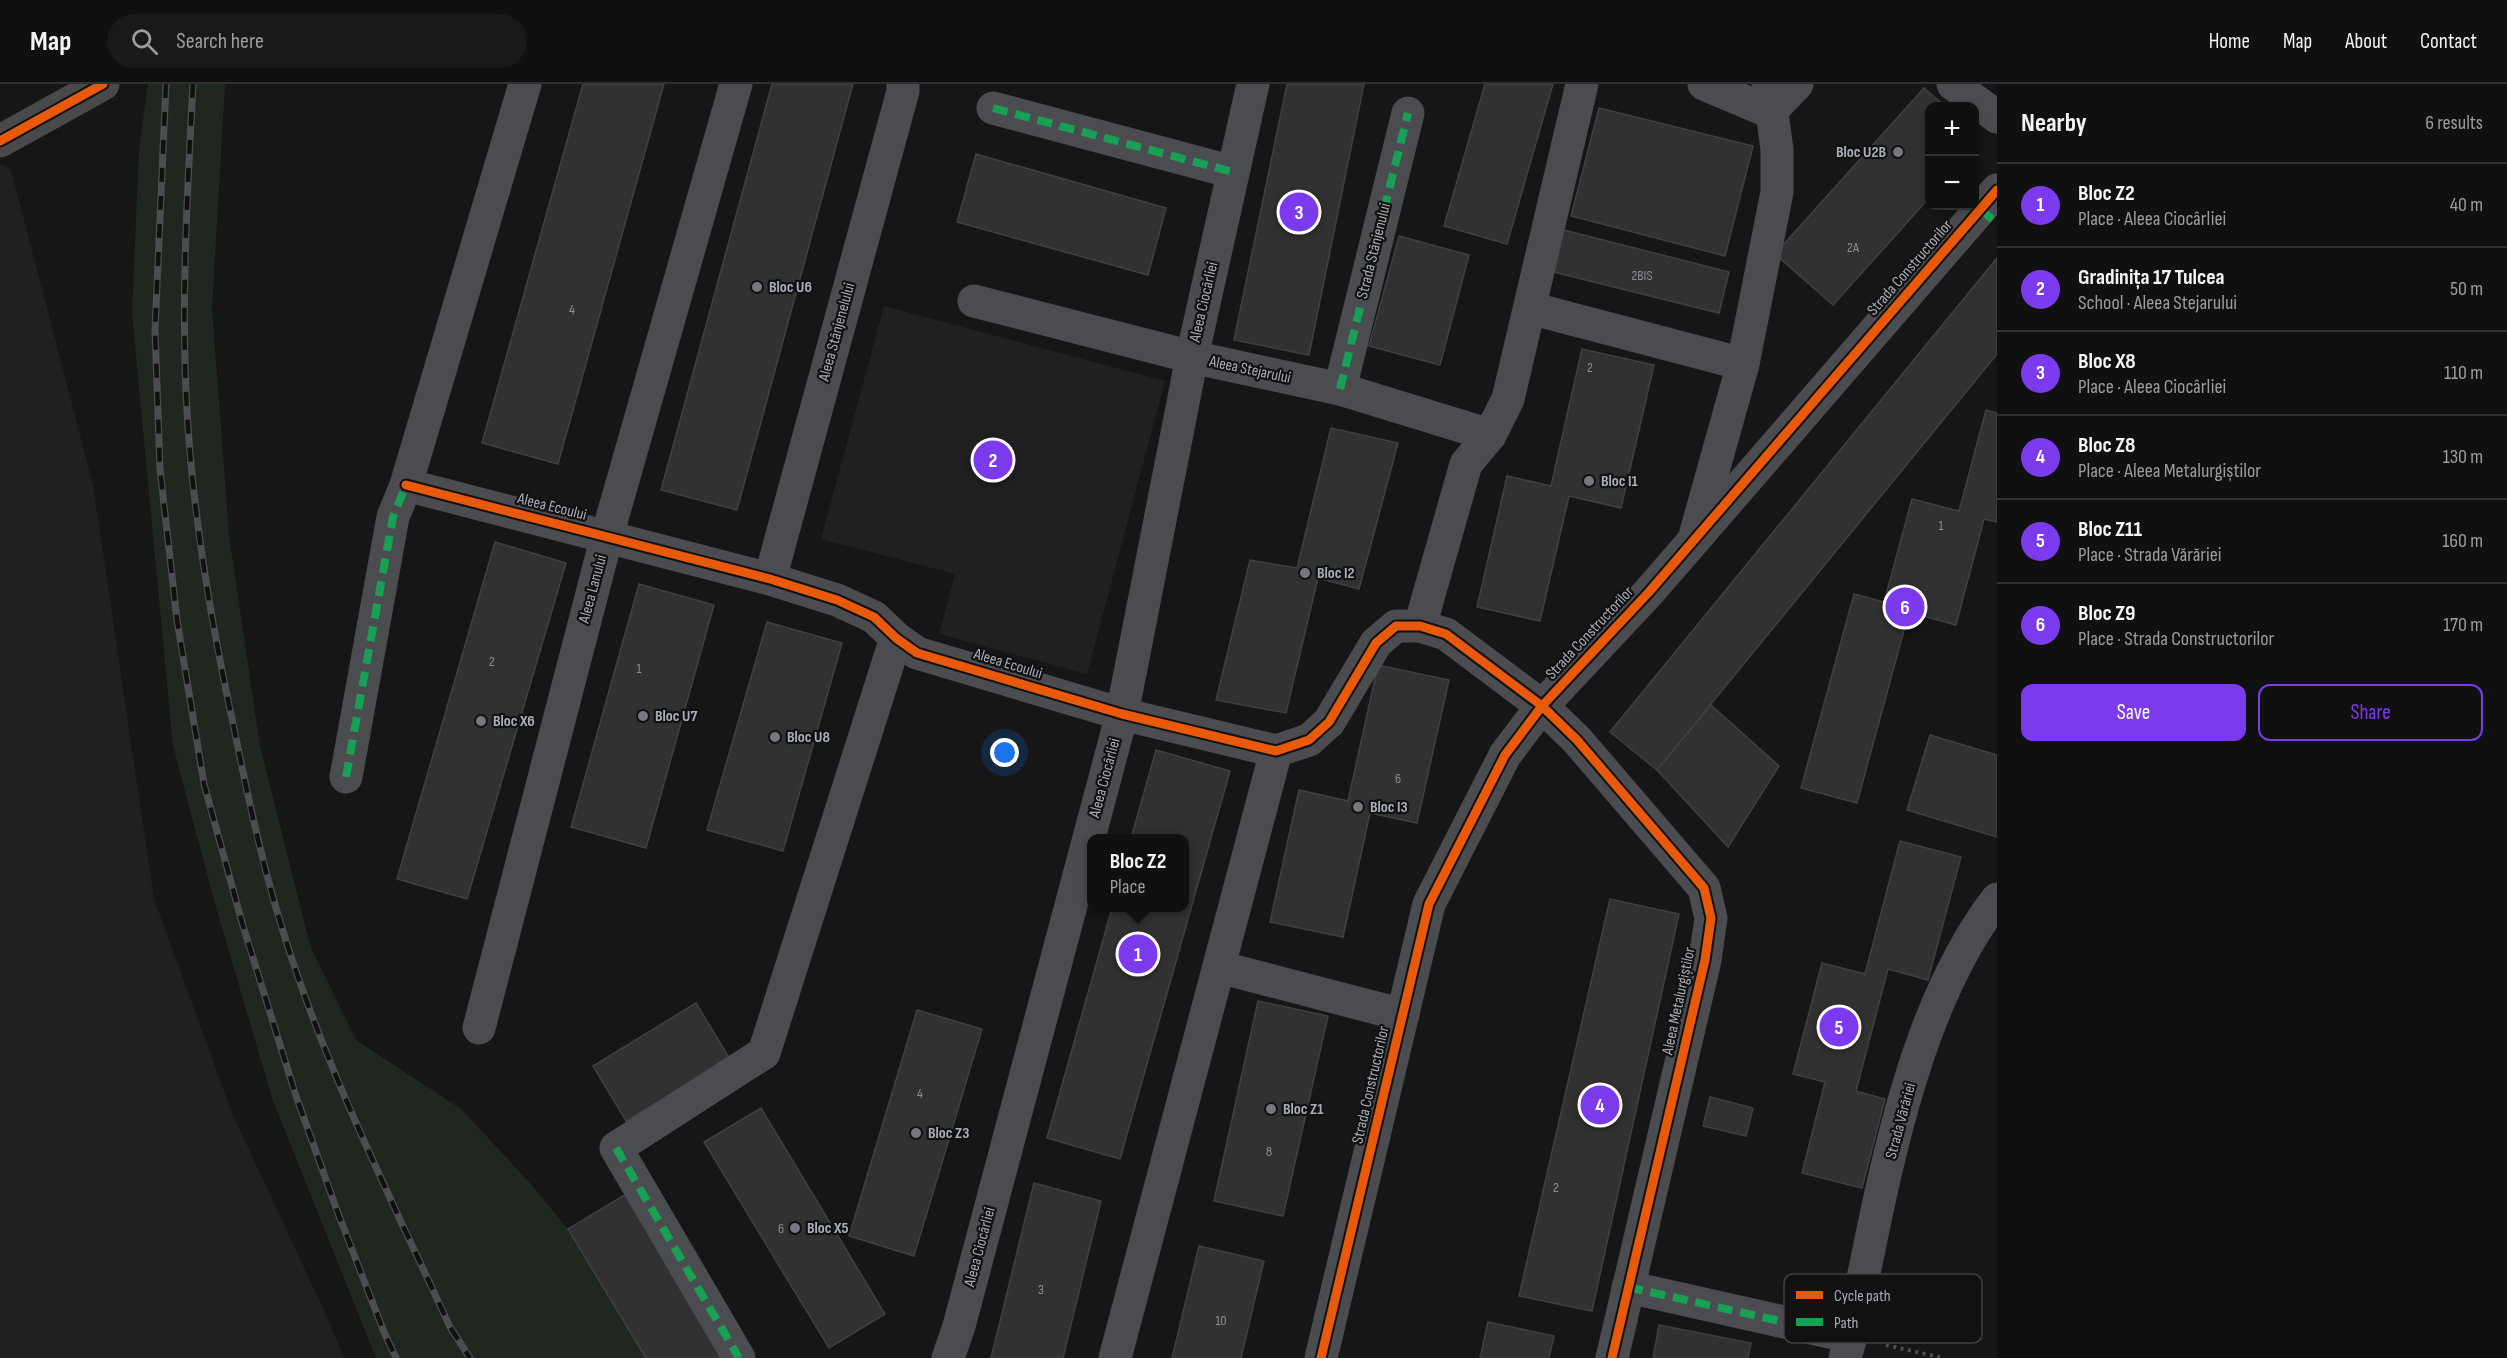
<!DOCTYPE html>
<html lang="en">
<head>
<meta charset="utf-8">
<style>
  :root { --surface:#101011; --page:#19191a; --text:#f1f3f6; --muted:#9c9d9f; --line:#303031; --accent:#7c3aed }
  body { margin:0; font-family:"Sofia Sans Condensed",sans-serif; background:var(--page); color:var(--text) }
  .controls { position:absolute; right:18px; top:18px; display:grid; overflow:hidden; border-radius:12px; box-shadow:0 3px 9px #0003 }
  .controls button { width:54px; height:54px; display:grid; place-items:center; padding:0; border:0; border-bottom:2px solid var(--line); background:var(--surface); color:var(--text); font:30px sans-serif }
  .you { position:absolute; left:1005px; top:669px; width:21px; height:21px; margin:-15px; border:4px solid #fff; border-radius:50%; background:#1a73e8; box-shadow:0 0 0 9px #1a73e833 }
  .badge { display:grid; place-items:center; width:39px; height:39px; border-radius:50%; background:var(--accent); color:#fff; font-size:20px; font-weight:700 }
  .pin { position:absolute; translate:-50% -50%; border:3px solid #fff; box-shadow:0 2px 6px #0006 }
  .popup { position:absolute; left:1087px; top:750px; width:102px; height:78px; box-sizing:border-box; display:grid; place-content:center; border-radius:12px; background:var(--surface); filter:drop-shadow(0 2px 4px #0005); font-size:20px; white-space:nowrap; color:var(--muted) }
  .popup b { font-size:22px; color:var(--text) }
  .popup::after { content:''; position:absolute; left:50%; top:100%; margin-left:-12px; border:12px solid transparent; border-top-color:var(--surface) }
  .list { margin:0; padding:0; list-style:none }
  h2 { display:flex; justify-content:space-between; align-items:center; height:78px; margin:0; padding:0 24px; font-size:26px }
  h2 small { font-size:20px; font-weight:400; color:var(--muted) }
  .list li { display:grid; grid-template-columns:39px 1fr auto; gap:18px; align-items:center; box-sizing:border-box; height:84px; padding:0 24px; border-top:2px solid var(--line) }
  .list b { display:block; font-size:22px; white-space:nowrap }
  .list p { margin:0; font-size:20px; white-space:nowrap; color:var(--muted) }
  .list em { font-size:20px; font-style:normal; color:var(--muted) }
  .actions { display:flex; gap:12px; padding:18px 24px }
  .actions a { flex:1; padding:14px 0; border:2px solid var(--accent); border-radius:12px; text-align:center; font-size:21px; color:var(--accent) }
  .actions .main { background:var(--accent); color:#fff }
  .icon { flex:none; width:33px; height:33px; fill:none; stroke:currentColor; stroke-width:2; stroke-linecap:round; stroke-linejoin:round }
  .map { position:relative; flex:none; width:1997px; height:1274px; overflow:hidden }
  header { display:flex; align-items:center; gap:36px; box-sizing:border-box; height:84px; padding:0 30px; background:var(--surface); border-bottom:2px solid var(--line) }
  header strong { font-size:28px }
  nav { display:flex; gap:33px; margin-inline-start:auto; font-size:21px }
  .search { width:420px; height:54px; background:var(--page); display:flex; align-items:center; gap:15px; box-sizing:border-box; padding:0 21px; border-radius:33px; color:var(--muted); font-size:22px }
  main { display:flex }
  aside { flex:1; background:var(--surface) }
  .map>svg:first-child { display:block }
  .built { fill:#202022 }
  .green { fill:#202721 }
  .building { fill:#313132; stroke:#3f4043; stroke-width:1.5 }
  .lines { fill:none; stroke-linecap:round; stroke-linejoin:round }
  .path { stroke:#4c4e50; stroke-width:4; stroke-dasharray:3 4.5; stroke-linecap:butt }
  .minor { stroke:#4b4c4f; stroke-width:33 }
  .major { stroke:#49494b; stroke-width:33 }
  .rail-casing { stroke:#4c4d4f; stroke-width:7 }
  .rail { stroke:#111112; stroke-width:4.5; stroke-dasharray:14; stroke-linecap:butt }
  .quiet { stroke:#1a9f57; stroke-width:8; stroke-dasharray:15 8; stroke-linecap:butt }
  .cycleway-casing { stroke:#111112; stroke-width:13 }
  .cycleway { stroke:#e8590c; stroke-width:9 }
  .poi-dot { fill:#76787e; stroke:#111112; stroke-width:2 }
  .labels { text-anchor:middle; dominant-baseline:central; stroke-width:4.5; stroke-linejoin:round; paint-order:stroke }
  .number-label { font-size:14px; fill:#8b8e95 }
  .poi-label { font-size:16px; font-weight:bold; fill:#a9adb6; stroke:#111112; text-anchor:start }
  .street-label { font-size:16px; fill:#a9adb6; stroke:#111112 }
  .key { fill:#111112; stroke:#3f4043; stroke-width:1.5 }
  .key-label { font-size:16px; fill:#a9adb6 }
</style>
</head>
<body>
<header>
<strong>Map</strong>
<div class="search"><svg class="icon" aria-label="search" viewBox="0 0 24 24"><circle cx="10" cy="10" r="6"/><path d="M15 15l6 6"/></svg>Search here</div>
<nav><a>Home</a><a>Map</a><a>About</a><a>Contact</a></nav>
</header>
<main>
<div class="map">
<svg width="1997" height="1274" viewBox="0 0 1997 1274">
  <rect width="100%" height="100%" fill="#161617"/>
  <g class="built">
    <polygon points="0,80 11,86 93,401 154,815 232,1029 328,1235 344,1274 0,1274"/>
    <polygon points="884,222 1165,297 1087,590 939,550 955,490 821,455"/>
  </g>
  <polygon class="green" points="148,0 225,0 212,224 229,451 260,662 311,864 356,956 461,1025 529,1098 568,1145 646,1274 376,1274 272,1014 214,816 173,662 132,230 139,65"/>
  <g class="building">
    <polygon points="583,0 664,0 558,380 482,359"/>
    <polygon points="772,0 853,0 737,426 661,406"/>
    <polygon points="1287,0 1364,0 1309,271 1234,256"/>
    <polygon points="1485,0 1553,0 1507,160 1444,142"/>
    <polygon points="1924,4 1945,22 1930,22 1930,113 1833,221 1775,170"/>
    <polygon points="1599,24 1753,62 1725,172 1571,132"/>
    <polygon points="976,70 1166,124 1148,191 957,138"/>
    <polygon points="1560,145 1729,188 1719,229 1549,187"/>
    <polygon points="1399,152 1469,171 1440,281 1369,262"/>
    <polygon points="1997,174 1997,270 1657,686 1610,648"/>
    <polygon points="1582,265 1654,281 1621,424 1569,412 1540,537 1477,523 1507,392 1551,402"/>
    <polygon points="1986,326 1997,329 1997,438 1984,435 1956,541 1909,528 1857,719 1801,704 1854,510 1884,518 1912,415 1959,427"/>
    <polygon points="1331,344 1398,359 1359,505 1318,494 1286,629 1216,616 1250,476 1297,484"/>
    <polygon points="495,458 566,479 467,815 397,795"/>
    <polygon points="639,500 714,521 646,764 571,743"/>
    <polygon points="767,538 842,559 783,767 707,746"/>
    <polygon points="1378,581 1449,596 1417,739 1370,729 1343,853 1270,838 1299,706 1348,717"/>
    <polygon points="1711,621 1779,682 1728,763 1657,686"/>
    <polygon points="1930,651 1997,671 1997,753 1907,726"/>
    <polygon points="1156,666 1230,687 1120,1075 1047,1054 1112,824 1184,824 1184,754 1131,754"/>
    <polygon points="1900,757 1961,773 1928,896 1888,885 1856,1007 1885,1015 1862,1104 1802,1089 1825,998 1793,990 1822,879 1865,890"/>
    <polygon points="1610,815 1679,830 1592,1227 1519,1212"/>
    <polygon points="1258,917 1328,932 1283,1132 1214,1117"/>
    <polygon points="696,919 730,975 626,1037 593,982"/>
    <polygon points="917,926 982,945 914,1172 849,1152"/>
    <polygon points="1710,1013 1753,1024 1746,1052 1703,1042"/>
    <polygon points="761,1024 885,1230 829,1264 704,1058"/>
    <polygon points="1034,1099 1101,1117 1063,1274 991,1274"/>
    <polygon points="631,1107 732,1274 646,1274 568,1145"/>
    <polygon points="1199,1162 1264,1177 1241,1274 1172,1274"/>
    <polygon points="1488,1238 1554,1252 1549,1274 1480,1274"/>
    <polygon points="1659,1241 1751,1259 1748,1274 1653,1274"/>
  </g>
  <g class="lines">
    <polyline class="path" points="1886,1261 1943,1274"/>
    <g class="minor">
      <polyline points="1704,0 1770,28"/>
      <polyline points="1953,0 1997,33"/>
      <polyline points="993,24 1233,88"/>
      <polyline points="1770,28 1797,0"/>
      <polyline points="974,217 1192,273 1340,305 1490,351"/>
      <polyline points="1530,224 1743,280 1696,448"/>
      <polyline points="1743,280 1777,108 1777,65 1768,0"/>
      <polyline points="1340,305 1408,29"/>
      <polyline points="406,401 770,495 837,516 874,533 896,554 917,569 1122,630 1276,667 1309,656 1329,638 1376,559 1396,542 1420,542 1446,550 1542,622 1577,656 1704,804 1711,834 1705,876 1612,1274"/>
      <polyline points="770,495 903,7 903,0"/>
      <polyline points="1420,542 1466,380 1490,351 1508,315 1582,0"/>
      <polyline points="346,693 393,433 406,401 525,0"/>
      <polyline points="1219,883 1403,931"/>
      <polyline points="479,944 607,452 736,0"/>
      <polyline points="1628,1203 1851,1253"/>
      <polyline points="739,1274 616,1064 764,969 896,554"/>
      <polyline points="948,1274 959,1242 1122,630 1192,273 1253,0"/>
      <polyline points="1115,1274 1276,667"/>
      <polyline points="1321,1274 1429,820 1505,671 1542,622 1649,508 1997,106"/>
      <path d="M 1845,1274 L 1851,1253 C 1881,1111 1908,931 1997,815"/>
    </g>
    <polyline class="major" points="0,57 103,0"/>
    <g class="rail-casing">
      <g id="rail">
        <polyline points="166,0 155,246 160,385 177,536 204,700 243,842 296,1012 339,1132 384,1248 396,1274"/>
        <path d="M 193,0 C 187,114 180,229 188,343 C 195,446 213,548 235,649 C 248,714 262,780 282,844 C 324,982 390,1112 450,1243 L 470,1274"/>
      </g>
    </g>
    <use href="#rail" class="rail"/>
    <g class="quiet">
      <polyline points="993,24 1233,88"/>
      <polyline points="1981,126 1997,139"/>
      <polyline points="1340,305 1408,29"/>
      <polyline points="346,693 393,433 406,401"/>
      <polyline points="616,1064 739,1274"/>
      <polyline points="1628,1203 1851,1253"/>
    </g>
    <g class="cycleway-casing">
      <g id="cycleway">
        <polyline points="0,57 103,0"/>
        <polyline points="406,401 770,495 837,516 874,533 896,554 917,569 1122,630 1276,667 1309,656 1329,638 1376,559 1396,542 1420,542 1446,550 1542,622 1577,656 1704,804 1711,834 1705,876 1612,1274"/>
        <polyline points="1321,1274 1429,820 1505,671 1542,622 1649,508 1997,106"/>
      </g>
    </g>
    <use href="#cycleway" class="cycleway"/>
  </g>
  <g class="poi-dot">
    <circle cx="1898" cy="68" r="6"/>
    <circle cx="757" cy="203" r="6"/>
    <circle cx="1589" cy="397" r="6"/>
    <circle cx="1305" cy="489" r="6"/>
    <circle cx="643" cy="632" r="6"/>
    <circle cx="481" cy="637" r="6"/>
    <circle cx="775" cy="653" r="6"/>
    <circle cx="1358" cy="723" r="6"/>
    <circle cx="1271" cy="1025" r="6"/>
    <circle cx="916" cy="1049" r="6"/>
    <circle cx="795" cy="1144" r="6"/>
  </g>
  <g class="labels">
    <g class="number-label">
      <text x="1853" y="163">2A</text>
      <text x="1642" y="191">2BIS</text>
      <text x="572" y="225">4</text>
      <text x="1590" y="283">2</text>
      <text x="1941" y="441">1</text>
      <text x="492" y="577">2</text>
      <text x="639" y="584">1</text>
      <text x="1398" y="694">6</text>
      <text x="920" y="1009">4</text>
      <text x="1269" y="1067">8</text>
      <text x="1556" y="1103">2</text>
      <text x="781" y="1144">6</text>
      <text x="1041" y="1205">3</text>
      <text x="1221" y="1236">10</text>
    </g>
    <g class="poi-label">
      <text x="1886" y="68" text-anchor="end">Bloc U2B</text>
      <text x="769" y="203">Bloc U6</text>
      <text x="1601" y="397">Bloc I1</text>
      <text x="1317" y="489">Bloc I2</text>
      <text x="655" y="632">Bloc U7</text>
      <text x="493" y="637">Bloc X6</text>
      <text x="787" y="653">Bloc U8</text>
      <text x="1370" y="723">Bloc I3</text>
      <text x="1283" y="1025">Bloc Z1</text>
      <text x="928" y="1049">Bloc Z3</text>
      <text x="807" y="1144">Bloc X5</text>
    </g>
    <g class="street-label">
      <text transform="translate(1374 167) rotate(-76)">Strada Stânjenului</text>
      <text transform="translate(1910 184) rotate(-49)">Strada Constructorilor</text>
      <text transform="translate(1204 218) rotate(-77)">Aleea Ciocârliei</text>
      <text transform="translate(837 248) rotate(-75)">Aleea Stânjenelului</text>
      <text transform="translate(1250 286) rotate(12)">Aleea Stejarului</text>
      <text transform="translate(552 423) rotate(14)">Aleea Ecoului</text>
      <text transform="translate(593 505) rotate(-75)">Aleea Lanului</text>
      <text transform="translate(1590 549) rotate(-47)">Strada Constructorilor</text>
      <text transform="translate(1008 580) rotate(17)">Aleea Ecoului</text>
      <text transform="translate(1105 694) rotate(-75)">Aleea Ciocârliei</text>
      <text transform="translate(1679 917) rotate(-78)">Aleea Metalurgiștilor</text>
      <text transform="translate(1371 1001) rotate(-77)">Strada Constructorilor</text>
      <text transform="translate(1901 1037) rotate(-75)">Strada Vărăriei</text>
      <text transform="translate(980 1163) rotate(-75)">Aleea Ciocârliei</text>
    </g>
  </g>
  <rect x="1784" y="1190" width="198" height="69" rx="9" class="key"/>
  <rect x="1796" y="1207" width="27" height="8" fill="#e8590c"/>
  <rect x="1796" y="1234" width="27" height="8" fill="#1a9f57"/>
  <g class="key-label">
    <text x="1834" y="1217">Cycle path</text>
    <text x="1834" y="1244">Path</text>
  </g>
</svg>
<div class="controls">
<button>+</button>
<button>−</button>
</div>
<div class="you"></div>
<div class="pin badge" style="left:1138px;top:870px">1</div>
<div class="popup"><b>Bloc Z2</b>Place</div>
<div class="pin badge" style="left:993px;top:376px">2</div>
<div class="pin badge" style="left:1299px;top:128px">3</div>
<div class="pin badge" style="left:1600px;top:1021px">4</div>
<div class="pin badge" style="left:1839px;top:943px">5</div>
<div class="pin badge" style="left:1905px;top:523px">6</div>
</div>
<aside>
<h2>Nearby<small>6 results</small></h2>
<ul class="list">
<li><span class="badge">1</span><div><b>Bloc Z2</b><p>Place · Aleea Ciocârliei</p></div><em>40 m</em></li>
<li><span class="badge">2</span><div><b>Gradinița 17 Tulcea</b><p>School · Aleea Stejarului</p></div><em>50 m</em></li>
<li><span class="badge">3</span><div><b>Bloc X8</b><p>Place · Aleea Ciocârliei</p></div><em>110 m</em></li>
<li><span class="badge">4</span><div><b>Bloc Z8</b><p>Place · Aleea Metalurgiștilor</p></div><em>130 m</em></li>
<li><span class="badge">5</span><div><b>Bloc Z11</b><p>Place · Strada Vărăriei</p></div><em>160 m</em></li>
<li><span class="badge">6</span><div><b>Bloc Z9</b><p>Place · Strada Constructorilor</p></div><em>170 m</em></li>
</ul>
<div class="actions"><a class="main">Save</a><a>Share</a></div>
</aside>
</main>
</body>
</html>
